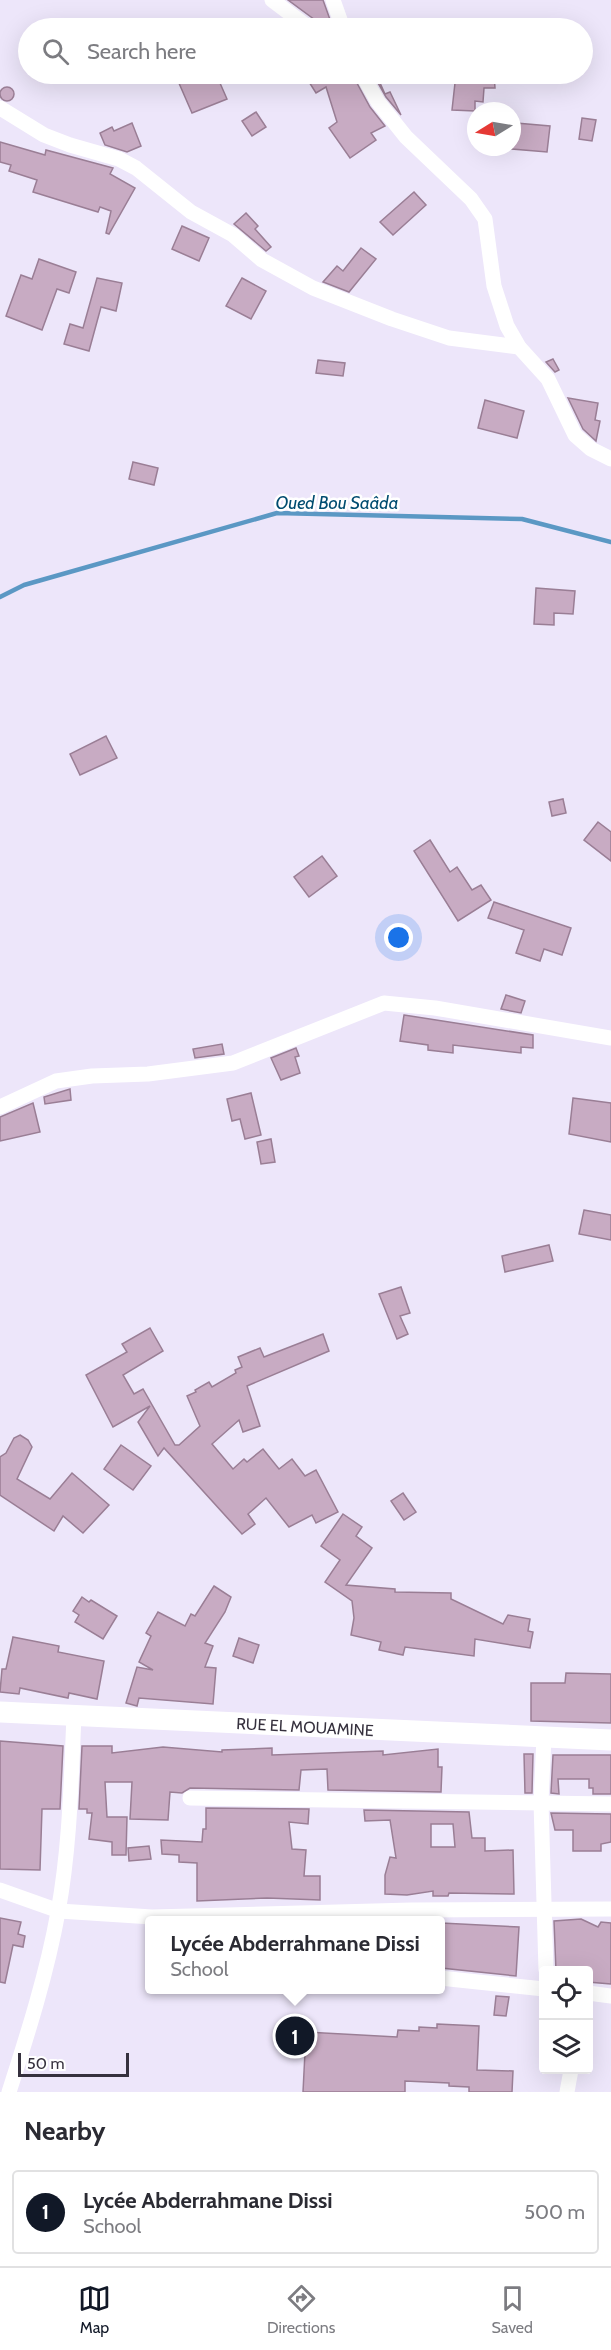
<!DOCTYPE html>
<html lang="en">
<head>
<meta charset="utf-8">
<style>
  :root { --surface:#fff; --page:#f2f2f3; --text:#2b2b33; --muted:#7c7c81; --line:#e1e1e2; --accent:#111827 }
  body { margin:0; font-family:Cabin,sans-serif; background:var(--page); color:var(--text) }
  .controls { position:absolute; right:18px; bottom:18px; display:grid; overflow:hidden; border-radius:6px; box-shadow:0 6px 24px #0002 }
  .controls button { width:54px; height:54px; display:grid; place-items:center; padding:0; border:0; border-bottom:2px solid var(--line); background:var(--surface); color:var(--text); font:30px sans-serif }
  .compass { position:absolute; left:467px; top:102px; width:54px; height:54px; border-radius:50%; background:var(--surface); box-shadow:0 6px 24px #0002; rotate:259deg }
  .scale { position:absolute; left:18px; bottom:15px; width:111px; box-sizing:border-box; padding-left:6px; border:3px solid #36313e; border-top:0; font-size:16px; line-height:21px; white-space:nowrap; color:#36313e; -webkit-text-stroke:4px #fff; paint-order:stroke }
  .you { position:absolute; left:399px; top:938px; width:21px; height:21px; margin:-15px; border:4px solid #fff; border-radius:50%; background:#1a73e8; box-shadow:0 0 0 9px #1a73e833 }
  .badge { display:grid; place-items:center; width:39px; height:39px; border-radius:50%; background:var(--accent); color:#fff; font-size:20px; font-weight:700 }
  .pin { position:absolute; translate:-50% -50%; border:3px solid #fff; box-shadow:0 2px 6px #0006 }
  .popup { position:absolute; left:145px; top:1916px; width:300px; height:78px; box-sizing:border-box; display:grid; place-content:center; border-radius:6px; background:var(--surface); filter:drop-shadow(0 2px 4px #0005); font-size:20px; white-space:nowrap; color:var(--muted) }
  .popup b { font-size:22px; color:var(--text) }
  .popup::after { content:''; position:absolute; left:50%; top:100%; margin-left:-12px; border:12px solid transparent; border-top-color:var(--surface) }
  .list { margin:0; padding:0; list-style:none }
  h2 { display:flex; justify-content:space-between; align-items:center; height:78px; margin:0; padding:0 24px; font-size:26px }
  h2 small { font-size:20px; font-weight:400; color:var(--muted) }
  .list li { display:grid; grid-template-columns:39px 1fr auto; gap:18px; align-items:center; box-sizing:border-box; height:84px; margin:0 12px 12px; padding:0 12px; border:2px solid var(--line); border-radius:6px }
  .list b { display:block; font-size:22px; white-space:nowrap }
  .list p { margin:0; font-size:20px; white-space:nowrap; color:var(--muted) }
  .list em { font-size:20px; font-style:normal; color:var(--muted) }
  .icon { flex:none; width:33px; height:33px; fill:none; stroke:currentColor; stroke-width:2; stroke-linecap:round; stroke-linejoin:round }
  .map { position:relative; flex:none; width:611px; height:2092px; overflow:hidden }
  .search { position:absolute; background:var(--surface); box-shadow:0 6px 24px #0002; left:18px; right:18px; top:18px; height:66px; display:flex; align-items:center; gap:15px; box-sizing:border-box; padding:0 21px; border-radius:33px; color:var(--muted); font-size:22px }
  .sheet { height:174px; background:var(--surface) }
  nav { display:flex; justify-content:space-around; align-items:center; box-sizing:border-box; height:84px; border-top:2px solid var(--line); background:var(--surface); font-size:16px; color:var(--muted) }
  nav a { display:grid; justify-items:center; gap:3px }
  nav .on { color:var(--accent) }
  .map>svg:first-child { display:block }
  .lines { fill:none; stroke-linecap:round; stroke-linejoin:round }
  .stream { stroke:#5b98c4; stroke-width:4.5 }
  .building { fill:#c8abc3; stroke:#9a7e95; stroke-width:1.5; fill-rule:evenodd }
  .street { stroke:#fff; stroke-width:15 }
  .secondary { stroke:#fff; stroke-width:21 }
  .labels { text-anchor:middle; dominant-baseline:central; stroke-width:5; stroke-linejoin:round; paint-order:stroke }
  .street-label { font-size:16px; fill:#36313e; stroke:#fff }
  .water-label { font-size:18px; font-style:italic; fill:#004c70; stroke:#fff }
</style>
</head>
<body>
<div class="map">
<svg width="611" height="2092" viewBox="0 0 611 2092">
  <rect width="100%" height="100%" fill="#ede6fa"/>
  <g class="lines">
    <polyline class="stream" points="0,597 24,585 277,513 522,519 611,542"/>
  </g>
  <g class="building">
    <polygon points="288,0 323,0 333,28 319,28 315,20"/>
    <polygon points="175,74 216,74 227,99 192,113"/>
    <polygon points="304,74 352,74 370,107 385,126 371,133 376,140 350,158 329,128 337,122 326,87 316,93"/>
    <polygon points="373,74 376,74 385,94 390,92 401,115 386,97"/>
    <polygon points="456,74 494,74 495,88 484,88 483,102 475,101 475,111 452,110"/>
    <circle cx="7" cy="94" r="7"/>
    <polygon points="256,112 266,127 252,136 242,121"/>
    <polygon points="582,118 596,120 592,141 579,139"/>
    <polygon points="132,123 141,146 127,152 105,145 100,133 112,127 114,131"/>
    <polygon points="516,123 550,126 547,152 512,149"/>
    <polygon points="0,142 45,155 46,150 113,168 110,174 135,188 109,234 106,233 111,211 100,207 98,212 33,192 37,180 9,171 11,165 0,162"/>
    <polygon points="414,192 426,205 393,235 380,222"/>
    <polygon points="246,213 258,226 255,229 271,247 266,251 234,224"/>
    <polygon points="182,226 209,238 199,261 172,249"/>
    <polygon points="361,248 376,259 349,292 323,282 337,266 343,271"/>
    <polygon points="39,259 76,272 69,293 57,289 42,330 6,316 21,275 32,279"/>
    <polygon points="97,278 122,283 116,311 101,307 89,351 64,344 70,324 83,328"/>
    <polygon points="242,278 266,291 251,319 226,306"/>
    <polygon points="553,359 559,370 555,372 546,362"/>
    <polygon points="318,360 345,363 343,376 316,373"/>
    <polygon points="568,398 598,403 595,420 600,421 596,441 583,429"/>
    <polygon points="485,400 524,411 517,438 478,428"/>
    <polygon points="133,462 158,468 154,485 129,479"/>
    <polygon points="536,588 575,591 573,614 554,613 554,625 534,624"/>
    <polygon points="106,736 117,758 80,775 70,754"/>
    <polygon points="563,799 566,813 552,816 549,802"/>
    <polygon points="598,822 611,832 611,861 584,840"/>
    <polygon points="430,840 450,872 457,867 472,890 481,885 491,900 458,921 414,851"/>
    <polygon points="322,856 337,876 309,897 294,877"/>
    <polygon points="494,902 571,928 562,955 544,949 540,961 516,953 524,930 488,918"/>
    <polygon points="506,995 525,1001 521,1013 501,1009"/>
    <polygon points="404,1015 533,1035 533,1048 521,1047 521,1053 453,1045 453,1053 428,1050 428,1045 400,1041"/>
    <polygon points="222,1044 224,1054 195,1058 193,1049"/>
    <polygon points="296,1048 299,1056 295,1057 300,1073 281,1080 271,1058"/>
    <polygon points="70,1089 71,1100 45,1104 44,1097"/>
    <polygon points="251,1093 261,1135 245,1139 240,1119 232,1121 227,1099"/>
    <polygon points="573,1098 611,1103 611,1142 569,1134"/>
    <polygon points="33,1103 40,1132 0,1141 0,1117"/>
    <polygon points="271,1139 275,1162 261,1164 257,1142"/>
    <polygon points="584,1210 611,1215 611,1240 579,1234"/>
    <polygon points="549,1245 553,1261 505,1272 502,1256"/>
    <polygon points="401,1287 410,1313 400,1316 408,1334 397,1339 379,1294"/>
    <polygon points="150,1328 163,1351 123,1375 134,1394 143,1389 175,1445 179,1445 200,1426 187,1396 196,1392 195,1390 209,1382 212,1387 236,1373 235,1370 242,1367 238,1357 260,1348 264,1357 323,1334 329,1351 247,1386 260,1426 243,1432 239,1420 212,1444 233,1469 244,1459 247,1462 263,1449 279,1469 292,1459 305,1476 316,1470 338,1512 316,1523 312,1515 289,1527 266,1498 248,1514 255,1524 242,1534 164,1448 158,1456 138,1422 150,1406 113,1427 86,1375 127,1352 122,1344"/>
    <polygon points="20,1435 28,1440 32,1447 17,1479 50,1499 72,1473 109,1505 83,1533 63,1516 54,1531 0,1495 0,1457 6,1453 14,1438"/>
    <polygon points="121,1445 151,1466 133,1490 104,1469"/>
    <polygon points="403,1493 416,1512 404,1520 391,1501"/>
    <polygon points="343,1514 362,1527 356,1536 372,1548 346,1585 395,1589 395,1592 451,1593 451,1599 503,1624 508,1615 530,1619 528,1631 533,1632 530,1648 475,1639 474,1656 405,1647 403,1655 379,1650 381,1642 351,1635 354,1618 352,1601 325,1582 340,1560 321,1546"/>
    <polygon points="214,1586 231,1597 225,1612 205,1643 213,1646 205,1667 216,1668 213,1704 139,1698 137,1706 126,1703 137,1667 153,1670 139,1662 151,1636 146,1633 158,1612 185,1626 191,1614 195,1616"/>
    <polygon points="82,1597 89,1602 91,1600 117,1616 103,1639 75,1622 79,1615 73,1611"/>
    <polygon points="13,1637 59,1646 58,1652 104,1661 97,1699 69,1693 68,1698 20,1688 19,1694 0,1692 2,1669 6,1669"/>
    <polygon points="239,1638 259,1645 253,1663 233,1656"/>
    <polygon points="566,1673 611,1674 611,1723 531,1721 531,1683 565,1683"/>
    <polygon points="0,1741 63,1746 60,1809 42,1809 40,1870 0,1869"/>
    <polygon points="82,1746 112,1746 112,1753 163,1747 222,1752 222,1750 272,1748 272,1755 383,1751 383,1755 438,1749 438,1767 442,1767 441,1792 328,1790 327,1769 301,1770 299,1790 190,1788 182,1793 170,1792 168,1820 130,1819 132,1782 105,1782 107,1817 127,1817 126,1855 112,1855 112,1842 89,1839 92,1813 87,1813 87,1809 79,1809"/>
    <polygon points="524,1754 533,1754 532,1793 525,1793"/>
    <polygon points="553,1755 611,1755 611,1794 593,1794 593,1788 589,1788 589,1779 558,1779 559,1794 551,1793"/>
    <polygon points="206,1808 309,1809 308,1824 289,1822 292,1849 306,1850 304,1876 320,1876 320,1900 267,1898 197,1901 197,1863 179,1862 179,1855 162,1854 161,1840 202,1842 203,1829 206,1829"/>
    <path d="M 364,1810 L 469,1812 L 472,1838 L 485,1838 L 485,1851 L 513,1850 L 514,1894 L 449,1893 L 448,1896 L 433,1896 L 433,1891 L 407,1895 L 385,1894 L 385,1875 L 390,1857 L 396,1858 L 390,1820 L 365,1821 ZM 431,1824 L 453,1824 L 455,1847 L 431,1847 Z"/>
    <polygon points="551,1813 611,1814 611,1842 601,1844 601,1851 573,1851 573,1830 555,1830"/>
    <polygon points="149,1846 151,1859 129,1861 128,1848"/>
    <polygon points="0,1918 21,1922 18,1934 25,1936 23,1947 13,1945 5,1983 0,1982"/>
    <polygon points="581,1919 598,1927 601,1922 611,1923 611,1984 588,1982 588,1971 556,1971 554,1921"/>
    <polygon points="441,1923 519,1927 516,1976 441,1968"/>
    <polygon points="496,1996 509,1997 506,2016 494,2015"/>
    <polygon points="437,2024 479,2026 477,2070 513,2071 512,2092 469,2092 469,2087 449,2086 449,2083 405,2081 405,2092 303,2092 306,2032 397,2037 398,2030 419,2031 419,2027 437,2028"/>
  </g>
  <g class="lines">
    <g class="street">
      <polyline points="272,0 309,28"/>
      <polyline points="333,0 343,28"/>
      <polyline points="362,74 378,102 406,137 471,199 485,219 494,286 507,326 519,347 548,379 575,435 591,449 611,459"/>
      <polyline points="0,108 44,135 70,145 119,159 136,168 191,212 233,235 262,260 313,288 392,319 449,338 519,347"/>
      <polyline points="0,1107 56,1081 92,1076 148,1074 233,1063 384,1003 435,1008 611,1038"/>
      <polyline points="544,1737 541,1802 546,1970"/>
      <polyline points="190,1798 611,1804"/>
      <polyline points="0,1890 59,1911 152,1917 411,1910 611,1909"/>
      <polyline points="440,1978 544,1989"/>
      <polyline points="588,1993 611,1996"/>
      <path d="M 9,2092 C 28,2033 47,1973 58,1912 C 70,1847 71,1782 74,1716"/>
      <polyline points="567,2092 571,2070"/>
    </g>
    <polyline class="secondary" points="0,1712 611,1740"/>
  </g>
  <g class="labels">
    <g class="street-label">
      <text transform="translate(305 1727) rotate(3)">RUE EL MOUAMINE</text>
    </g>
    <g class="water-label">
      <text x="337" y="503">Oued Bou Saâda</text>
    </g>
  </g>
</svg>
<div class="controls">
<button><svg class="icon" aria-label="locate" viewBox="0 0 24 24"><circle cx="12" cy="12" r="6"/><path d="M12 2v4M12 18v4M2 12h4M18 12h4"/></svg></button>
<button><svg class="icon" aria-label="layers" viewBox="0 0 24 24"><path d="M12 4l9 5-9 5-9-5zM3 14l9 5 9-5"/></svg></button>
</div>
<svg class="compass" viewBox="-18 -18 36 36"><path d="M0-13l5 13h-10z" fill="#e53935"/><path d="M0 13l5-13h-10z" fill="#7c7c81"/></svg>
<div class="scale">50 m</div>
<div class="you"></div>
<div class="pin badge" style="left:295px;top:2036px">1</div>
<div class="popup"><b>Lycée Abderrahmane Dissi</b>School</div>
<div class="search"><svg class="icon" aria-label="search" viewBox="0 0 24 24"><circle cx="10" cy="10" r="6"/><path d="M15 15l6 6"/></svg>Search here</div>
</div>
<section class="sheet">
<h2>Nearby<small></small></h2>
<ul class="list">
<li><span class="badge">1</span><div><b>Lycée Abderrahmane Dissi</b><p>School</p></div><em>500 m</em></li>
</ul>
</section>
<nav>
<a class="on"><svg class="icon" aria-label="map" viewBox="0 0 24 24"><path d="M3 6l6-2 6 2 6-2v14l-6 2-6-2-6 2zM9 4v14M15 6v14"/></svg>Map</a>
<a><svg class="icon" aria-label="directions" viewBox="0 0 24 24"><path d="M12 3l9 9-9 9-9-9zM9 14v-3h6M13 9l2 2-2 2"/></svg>Directions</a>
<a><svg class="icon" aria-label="saved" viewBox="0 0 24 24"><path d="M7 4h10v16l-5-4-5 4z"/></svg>Saved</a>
</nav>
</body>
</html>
